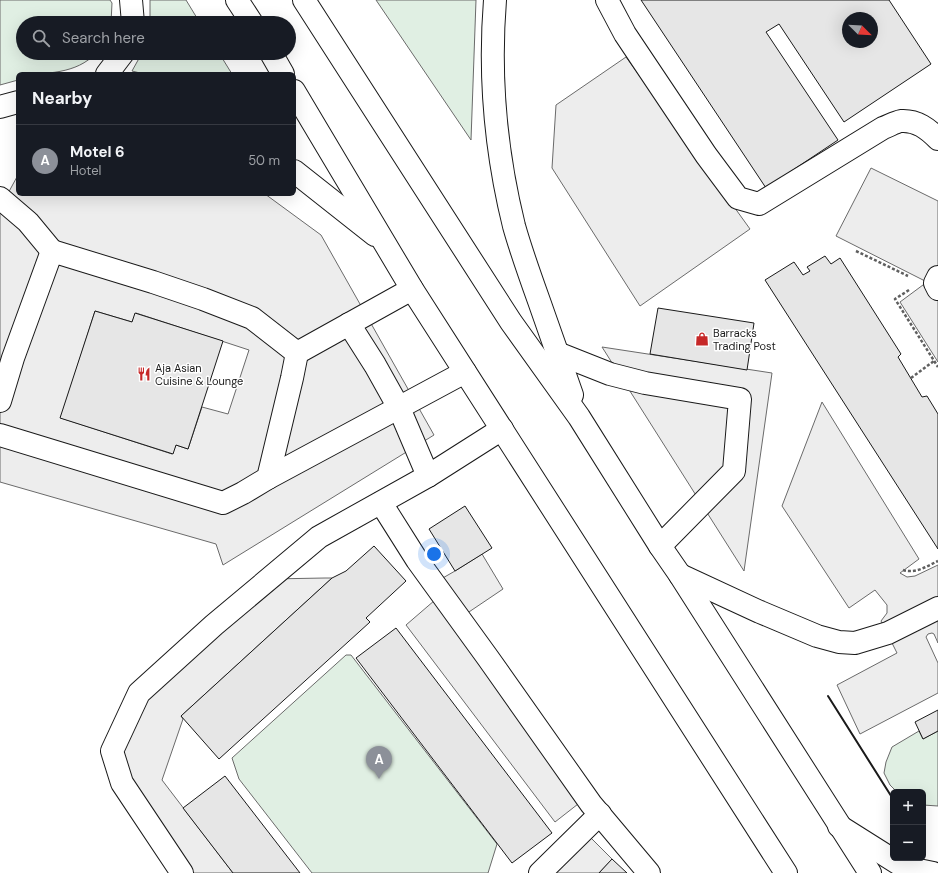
<!DOCTYPE html>
<html lang="en">
<head>
<meta charset="utf-8">
<style>
  :root { --surface:#171b24; --page:#20242c; --text:#f1f3f6; --muted:#9ea1a6; --line:#363941; --accent:#8c9099 }
  body { margin:0; font-family:"DM Sans",sans-serif; background:var(--page); color:var(--text) }
  .controls { position:absolute; right:12px; bottom:12px; display:grid; overflow:hidden; border-radius:6px; box-shadow:0 4px 16px #0002 }
  .controls button { width:36px; height:36px; display:grid; place-items:center; padding:0; border:0; border-bottom:1px solid var(--line); background:var(--surface); color:var(--text); font:20px sans-serif }
  .compass { position:absolute; left:842px; top:12px; width:36px; height:36px; border-radius:50%; background:var(--surface); box-shadow:0 4px 16px #0002; rotate:114deg }
  .you { position:absolute; left:434px; top:554px; width:14px; height:14px; margin:-10px; border:3px solid #fff; border-radius:50%; background:#1a73e8; box-shadow:0 0 0 6px #1a73e833 }
  .badge { display:grid; place-items:center; width:26px; height:26px; border-radius:50%; background:var(--accent); color:#fff; font-size:13px; font-weight:700 }
  .pin { position:absolute; translate:-50% -33px; filter:drop-shadow(0 1px 2px #0008) }
  .pin::after { content:''; position:absolute; top:21px; width:14px; height:12px; background:inherit; clip-path:polygon(0 0,100% 0,50% 100%) }
  .list { margin:0; padding:0; list-style:none }
  h2 { display:flex; justify-content:space-between; align-items:center; height:52px; margin:0; padding:0 16px; font-size:17px }
  h2 small { font-size:13px; font-weight:400; color:var(--muted) }
  .list li { display:grid; grid-template-columns:26px 1fr auto; gap:12px; align-items:center; box-sizing:border-box; height:72px; padding:0 16px; border-top:1px solid var(--line) }
  .list b { display:block; font-size:15px; white-space:nowrap }
  .list p { margin:0; font-size:13px; white-space:nowrap; color:var(--muted) }
  .list em { font-size:13px; font-style:normal; color:var(--muted) }
  .icon { flex:none; width:22px; height:22px; fill:none; stroke:currentColor; stroke-width:2; stroke-linecap:round; stroke-linejoin:round }
  .map { position:relative; flex:none; width:938px; height:873px; overflow:hidden }
  .search { position:absolute; background:var(--surface); box-shadow:0 4px 16px #0002; left:16px; top:16px; width:280px; height:44px; display:flex; align-items:center; gap:10px; box-sizing:border-box; padding:0 14px; border-radius:22px; color:var(--muted); font-size:15px }
  .panel { position:absolute; background:var(--surface); box-shadow:0 4px 16px #0002; left:16px; top:72px; width:280px; height:124px; border-radius:6px }
  .map>svg:first-child { display:block }
  .green { fill:#e0efe3; stroke:#6a6a6a }
  .parking { fill:#ededed; stroke:#6a6a6a; fill-rule:evenodd }
  .building { fill:#e6e6e6; stroke:#1a1a1a; fill-rule:evenodd }
  .lines { fill:none; stroke-linecap:round; stroke-linejoin:round }
  .minor-casing { stroke:#1a1a1a; stroke-width:24 }
  .highway-casing { stroke:#1a1a1a; stroke-width:24 }
  .path { stroke:#5f5f5f; stroke-width:2.5; stroke-dasharray:3 2; stroke-linecap:butt }
  .minor { stroke:#fff; stroke-width:22 }
  .highway { stroke:#fff; stroke-width:22 }
  .wall { stroke:#1a1a1a; stroke-width:2 }
  .labels { text-anchor:middle; dominant-baseline:central; stroke-width:3; stroke-linejoin:round; paint-order:stroke }
  .poi-label { font-size:11px; fill:#1a1a1a; stroke:#fff; text-anchor:start }
</style>
</head>
<body>
<div class="map">
<svg width="938" height="873" viewBox="0 0 938 873">
  <rect width="100%" height="100%" fill="#fff"/>
  <g class="green">
    <path d="M 0,0 L 110,0 L 112,3 L 111,23 L 23,23 L 23,53 L 96,53 C 77,74 45,74 18,74 L 18,80 L 0,85 Z"/>
    <polygon points="150,0 186,0 200,23 150,23"/>
    <polygon points="376,0 476,0 471,140"/>
    <polygon points="142,53 219,53 232,74 144,74 132,71"/>
    <polygon points="346,655 351,655 497,844 488,873 312,873 239,779 232,758"/>
    <polygon points="919,731 923,739 938,731 938,806 923,805 923,792 897,792 890,785 884,773 886,762 892,747"/>
  </g>
  <g class="parking">
    <polygon points="626,57 750,229 640,306 552,168 556,105"/>
    <polygon points="871,168 938,201 938,362 900,302 927,282 836,236"/>
    <path d="M 18,175 L 18,194 L 265,194 L 321,235 L 434,435 L 223,565 L 216,544 L 0,482 L 0,208 ZM 95,311 L 132,322 L 136,313 L 249,350 L 228,414 L 202,407 L 188,449 L 176,445 L 172,454 L 61,418 Z"/>
    <polygon points="602,347 772,373 744,571"/>
    <polygon points="822,402 919,559 900,573 907,577 915,576 938,565 938,643 934,634 932,633 928,634 926,637 938,663 938,693 860,734 837,685 897,653 881,621 887,613 887,605 875,590 849,608 782,506"/>
    <polygon points="482,554 503,589 460,618 587,797 555,822 406,625 442,594 434,583 455,571"/>
    <polygon points="325,578 332,578 181,716 183,719 162,780 233,873 182,873 112,751 139,693 269,579"/>
    <polygon points="583,830 612,859 599,873 541,873"/>
  </g>
  <g class="building">
    <path d="M 641,0 L 889,0 L 931,64 L 844,122 L 779,24 L 766,32 L 838,140 L 766,188 ZM 848,18 L 872,18 L 872,42 L 848,42 Z"/>
    <polygon points="825,256 831,264 840,258 901,354 898,357 922,397 927,396 938,414 938,549 765,280 794,262 803,275 810,271 807,267"/>
    <polygon points="658,308 754,323 747,370 650,354"/>
    <polygon points="95,311 132,322 135,313 223,341 188,449 176,445 173,454 60,418"/>
    <polygon points="465,506 492,548 455,571 429,529"/>
    <polygon points="374,546 406,581 366,618 370,622 219,759 181,716 332,578 346,571"/>
    <polygon points="396,628 552,833 512,863 356,658"/>
    <polygon points="938,710 938,731 923,739 915,722"/>
    <polygon points="225,776 300,873 233,873 183,808"/>
    <polygon points="612,859 627,873 599,873"/>
  </g>
  <g class="lines">
    <g class="minor-casing">
      <g id="minor">
        <path d="M 607,0 L 625,34 L 706,155 L 738,198 L 759,204 L 883,128 C 889,126 895,122 901,121 C 917,120 928,129 938,139"/>
        <polyline points="0,198 28,222 52,251"/>
        <polyline points="938,277 935,283 938,289"/>
        <polyline points="349,324 375,365 399,408 428,476 502,429"/>
        <polyline points="297,353 412,289"/>
        <polyline points="557,353 610,374 645,383 740,399 734,471 660,546"/>
        <polyline points="0,401 13,358 52,251 153,282 203,299 252,318 297,353"/>
        <polyline points="0,435 223,503 243,493 268,478 292,378 297,353"/>
        <polyline points="268,478 465,372"/>
        <polyline points="381,503 417,560 488,658 591,804 649,873"/>
        <polyline points="680,575 760,612 817,636 839,642 855,643 888,633 938,608"/>
        <polyline points="839,826 904,867 933,873"/>
        <polyline points="182,873 122,783 112,751 139,693 214,625 319,537 428,476"/>
        <polyline points="540,873 600,814"/>
      </g>
    </g>
    <g class="highway-casing">
      <g id="highway">
        <polyline points="131,0 133,23"/>
        <polyline points="237,0 252,23"/>
        <polyline points="304,0 511,322 579,417 660,546 680,575 870,873"/>
        <path d="M 495,0 C 489,74 496,153 514,226 C 521,251 530,276 539,301 C 550,332 561,364 572,395"/>
        <polyline points="271,53 283,74"/>
        <polyline points="107,74 123,53"/>
        <polyline points="294,91 412,289 786,873"/>
        <polyline points="0,107 18,102"/>
        <polyline points="294,171 375,235"/>
      </g>
    </g>
    <g class="path">
      <polyline points="856,251 908,276"/>
      <polyline points="909,290 895,299 938,367"/>
      <polyline points="911,378 934,361"/>
      <path d="M 903,570 C 916,574 927,566 938,561"/>
    </g>
    <use href="#minor" class="minor"/>
    <use href="#highway" class="highway"/>
    <g class="wall">
      <polyline points="828,696 893,799"/>
      <polyline points="923,847 925,851"/>
    </g>
  </g>
  <defs>
    <g id="shop-bare" transform="scale(1.08)"><path d="M-5-2.5h2.3a2.7 3.5 0 0 1 5.4 0H5L5.5 6h-11ZM-1.5-2.5h3a1.5 2.3 0 0 0-3 0Z" fill="#c62828" stroke="#fff" stroke-width="2.5" paint-order="stroke"/></g>
    <g id="restaurant-bare" transform="scale(1.08)"><path d="M-5-6h1v4h1v-4h1v4h1v-4h1v5L-1.5 .5V6h-2V.5L-5-1ZM5-6V6H3V1.5H1.5Q1.5-4 5-6Z" fill="#c62828" stroke="#fff" stroke-width="2.5" paint-order="stroke"/></g>
  </defs>
  <g fill-rule="evenodd">
    <use href="#shop-bare" x="702" y="339"/>
    <use href="#restaurant-bare" x="144" y="374"/>
  </g>
  <g class="labels">
    <g class="poi-label">
      <text x="713" y="333">Barracks<tspan x="713" dy="13">Trading Post</tspan></text>
      <text x="155" y="368">Aja Asian<tspan x="155" dy="13">Cuisine &amp; Lounge</tspan></text>
    </g>
  </g>
</svg>
<div class="controls">
<button>+</button>
<button>−</button>
</div>
<svg class="compass" viewBox="-18 -18 36 36"><path d="M0-13l5 13h-10z" fill="#e53935"/><path d="M0 13l5-13h-10z" fill="#9ea1a6"/></svg>
<div class="you"></div>
<div class="pin badge" style="left:379px;top:779px">A</div>
<div class="search"><svg class="icon" aria-label="search" viewBox="0 0 24 24"><circle cx="10" cy="10" r="6"/><path d="M15 15l6 6"/></svg>Search here</div>
<section class="panel">
<h2>Nearby<small></small></h2>
<ul class="list">
<li><span class="badge">A</span><div><b>Motel 6</b><p>Hotel</p></div><em>50 m</em></li>
</ul>
</section>
</div>
</body>
</html>
